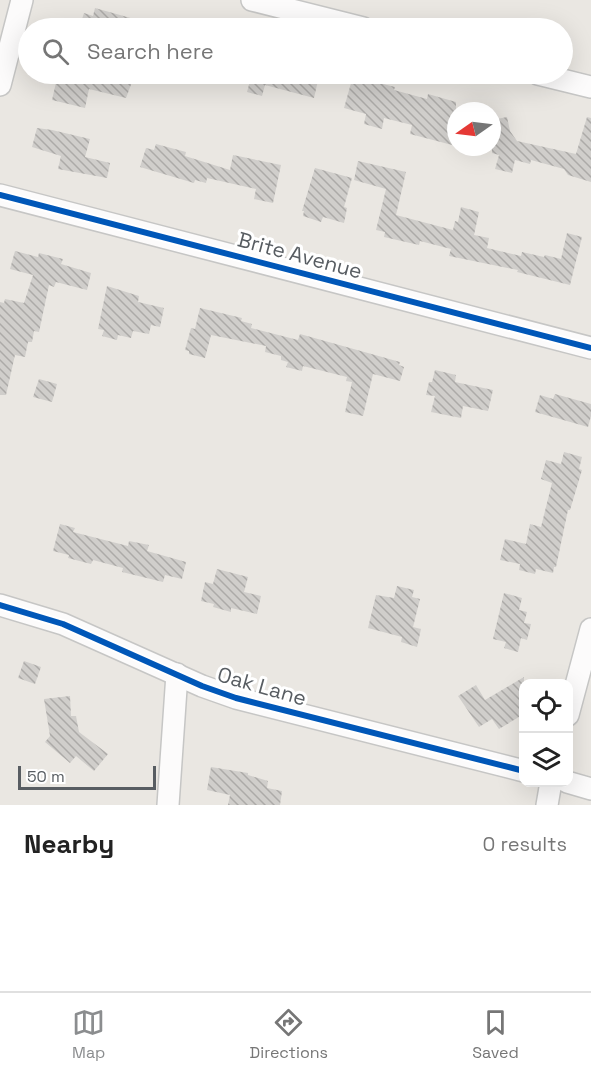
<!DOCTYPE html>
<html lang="en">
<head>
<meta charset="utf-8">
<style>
  :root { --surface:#fff; --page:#f6f6f6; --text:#222; --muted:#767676; --line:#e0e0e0; --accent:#8b8d8f }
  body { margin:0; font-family:"Space Grotesk",sans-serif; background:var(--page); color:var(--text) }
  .controls { position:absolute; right:18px; bottom:18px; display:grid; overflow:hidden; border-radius:12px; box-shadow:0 6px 24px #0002 }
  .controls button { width:54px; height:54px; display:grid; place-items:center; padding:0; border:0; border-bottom:2px solid var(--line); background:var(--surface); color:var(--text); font:30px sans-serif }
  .compass { position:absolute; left:447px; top:102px; width:54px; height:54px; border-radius:50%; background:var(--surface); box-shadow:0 6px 24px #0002; rotate:256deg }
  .scale { position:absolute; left:18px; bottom:15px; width:138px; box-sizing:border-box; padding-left:6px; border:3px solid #585d62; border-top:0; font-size:16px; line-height:21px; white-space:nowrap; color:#585d62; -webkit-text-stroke:4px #fff; paint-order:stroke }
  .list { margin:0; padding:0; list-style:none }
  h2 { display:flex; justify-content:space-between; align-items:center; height:78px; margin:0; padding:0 24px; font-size:26px }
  h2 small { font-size:20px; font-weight:400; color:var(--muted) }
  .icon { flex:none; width:33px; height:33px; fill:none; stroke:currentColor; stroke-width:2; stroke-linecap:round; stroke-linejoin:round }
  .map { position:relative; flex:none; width:591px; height:805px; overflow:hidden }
  .search { position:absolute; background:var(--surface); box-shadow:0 6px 24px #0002; left:18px; right:18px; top:18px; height:66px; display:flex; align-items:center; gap:15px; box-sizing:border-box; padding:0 21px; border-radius:33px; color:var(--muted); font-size:22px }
  .sheet { height:186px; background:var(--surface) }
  nav { display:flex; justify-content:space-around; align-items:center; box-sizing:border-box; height:84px; border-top:2px solid var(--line); background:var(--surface); font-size:16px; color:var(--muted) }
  nav a { display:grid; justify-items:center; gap:3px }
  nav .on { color:var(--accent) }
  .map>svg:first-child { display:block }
  .building { fill:url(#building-back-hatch) }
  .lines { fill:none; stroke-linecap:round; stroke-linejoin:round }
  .minor-casing { stroke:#c6c6c5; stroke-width:24 }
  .minor { stroke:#fcfbfb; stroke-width:21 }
  .cycleway-casing { stroke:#fff; stroke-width:10 }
  .cycleway { stroke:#0057b8; stroke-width:6 }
  .labels { text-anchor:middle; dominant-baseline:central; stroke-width:6; stroke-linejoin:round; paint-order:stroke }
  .street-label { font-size:21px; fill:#585d62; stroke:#fff }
</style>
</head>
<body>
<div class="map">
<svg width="591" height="805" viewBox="0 0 591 805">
  <defs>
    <pattern id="building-back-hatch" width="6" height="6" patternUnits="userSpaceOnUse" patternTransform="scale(1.5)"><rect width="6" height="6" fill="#d0cecb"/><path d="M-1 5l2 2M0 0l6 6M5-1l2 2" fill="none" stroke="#acaaa8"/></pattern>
  </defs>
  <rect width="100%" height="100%" fill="#eae7e2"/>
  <g class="building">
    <polygon points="95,8 152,24 152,28 79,28 84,13 93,16"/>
    <polygon points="58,74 100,74 132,82 126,98 89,89 85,108 52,100"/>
    <polygon points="240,74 310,74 319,76 314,98 265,85 262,96 247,92 250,81 239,79"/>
    <polygon points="353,76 383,82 383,84 395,87 394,90 427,99 428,94 456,102 456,146 410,134 412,125 384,118 382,129 364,124 366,114 344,108"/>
    <polygon points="507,117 510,131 517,141 576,154 587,117 591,118 591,182 568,175 564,169 531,160 530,164 515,160 512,173 495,169 499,155 492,153 492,120"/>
    <polygon points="37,128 52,130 90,139 85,157 110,163 107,178 58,169 61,156 32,147"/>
    <polygon points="156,144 186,152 185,156 230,170 233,155 281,165 273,203 254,199 256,189 207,178 206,183 195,180 194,183 140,167 146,148 154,150"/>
    <polygon points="358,161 406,172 396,215 453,230 455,221 458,222 461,207 479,212 474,235 489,238 487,248 521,256 522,252 544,257 545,255 561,259 567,233 582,237 570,285 517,272 518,270 449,256 451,249 420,241 419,245 384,237 385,232 376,230 386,189 354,180"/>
    <polygon points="315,168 352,178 344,207 347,208 344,223 323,217 321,222 303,216 304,211 302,211"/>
    <polygon points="15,251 38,257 39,253 63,259 61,264 91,273 87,290 56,282 54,287 49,285 39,332 34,331 32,342 28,342 25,357 15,355 6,395 0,395 0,302 4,303 5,299 24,303 33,275 10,269"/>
    <polygon points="107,286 139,296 138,302 164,308 160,327 151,325 149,334 133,331 131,338 118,335 117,340 102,336 104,330 98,329"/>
    <polygon points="200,308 242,318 241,321 252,324 251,328 298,340 300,334 400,362 399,365 404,367 400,381 373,374 363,416 345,412 352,382 346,381 347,377 303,366 302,371 286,367 288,362 281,360 281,356 265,352 266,346 211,335 205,358 189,354 189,351 185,350 191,328 195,329"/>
    <polygon points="435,370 456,375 455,382 493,390 488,411 463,406 461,418 431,412 435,396 426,395 429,382 432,382"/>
    <polygon points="39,379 57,384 52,402 33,397"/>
    <polygon points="555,394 591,404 591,416 588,427 535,412 540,395 553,399"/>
    <polygon points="564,452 582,457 579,469 582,470 570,510 568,510 556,567 554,567 553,573 536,569 535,574 519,570 520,564 500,560 505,539 526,544 530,524 541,527 552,483 541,479 546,460 561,464"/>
    <polygon points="60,524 75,528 73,532 128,546 129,541 149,545 147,551 186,562 182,579 165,575 163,582 122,572 123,568 93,560 91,564 68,558 69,555 53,551"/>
    <polygon points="217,569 248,577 244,592 261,596 257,614 231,608 231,612 213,607 214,604 201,601 205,582 213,584"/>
    <polygon points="397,586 414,590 412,597 420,599 413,627 421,629 417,647 401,642 402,637 368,628 376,595 394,598"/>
    <polygon points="504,593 522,598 519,610 527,612 524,623 531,624 527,640 521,638 518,652 504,648 506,642 493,639"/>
    <polygon points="24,661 41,667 35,684 18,678"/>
    <polygon points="524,677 524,714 499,729 492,719 479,727 458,696 476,685 485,700"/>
    <polygon points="70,696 71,716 76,716 79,732 108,754 94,771 76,756 70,763 45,742 50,736 44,699"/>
    <polygon points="211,767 248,773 248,775 268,781 267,788 282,791 280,805 228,805 230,795 207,790"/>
  </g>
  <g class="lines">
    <g class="minor-casing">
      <g id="minor">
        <polyline points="252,0 363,28"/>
        <polyline points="538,74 591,87"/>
        <polyline points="0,85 22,0"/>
        <polyline points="0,195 591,348"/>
        <polyline points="0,605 63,624 202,686 236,698 524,771"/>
        <polyline points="568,715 591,629"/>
        <polyline points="567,782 591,789"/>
        <polyline points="168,805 177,674"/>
        <polyline points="547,805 551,782"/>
      </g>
    </g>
    <use href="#minor" class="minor"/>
    <g class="cycleway-casing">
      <g id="cycleway">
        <polyline points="0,195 591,348"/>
        <polyline points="0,605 63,624 202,686 236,698 524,771"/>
      </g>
    </g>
    <use href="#cycleway" class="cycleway"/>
  </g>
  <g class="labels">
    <g class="street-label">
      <text transform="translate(300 255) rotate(15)">Brite Avenue</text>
      <text transform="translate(262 686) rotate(16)">Oak Lane</text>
    </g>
  </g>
</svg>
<div class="controls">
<button><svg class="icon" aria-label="locate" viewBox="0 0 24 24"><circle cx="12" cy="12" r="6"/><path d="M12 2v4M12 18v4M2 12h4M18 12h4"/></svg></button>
<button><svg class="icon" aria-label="layers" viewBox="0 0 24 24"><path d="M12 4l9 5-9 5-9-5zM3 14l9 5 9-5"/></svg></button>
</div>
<svg class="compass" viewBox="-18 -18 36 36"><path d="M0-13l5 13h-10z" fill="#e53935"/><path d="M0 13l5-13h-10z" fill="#767676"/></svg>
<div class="scale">50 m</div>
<div class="search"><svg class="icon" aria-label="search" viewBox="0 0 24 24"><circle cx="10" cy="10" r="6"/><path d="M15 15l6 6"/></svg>Search here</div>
</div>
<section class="sheet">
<h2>Nearby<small>0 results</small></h2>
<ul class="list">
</ul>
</section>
<nav>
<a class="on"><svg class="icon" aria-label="map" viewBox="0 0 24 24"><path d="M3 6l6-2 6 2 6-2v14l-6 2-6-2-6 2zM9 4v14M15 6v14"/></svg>Map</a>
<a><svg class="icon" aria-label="directions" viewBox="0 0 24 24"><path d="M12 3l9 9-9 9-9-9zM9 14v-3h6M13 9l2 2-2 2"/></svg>Directions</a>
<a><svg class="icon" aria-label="saved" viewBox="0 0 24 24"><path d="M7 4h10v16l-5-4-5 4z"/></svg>Saved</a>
</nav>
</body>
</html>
